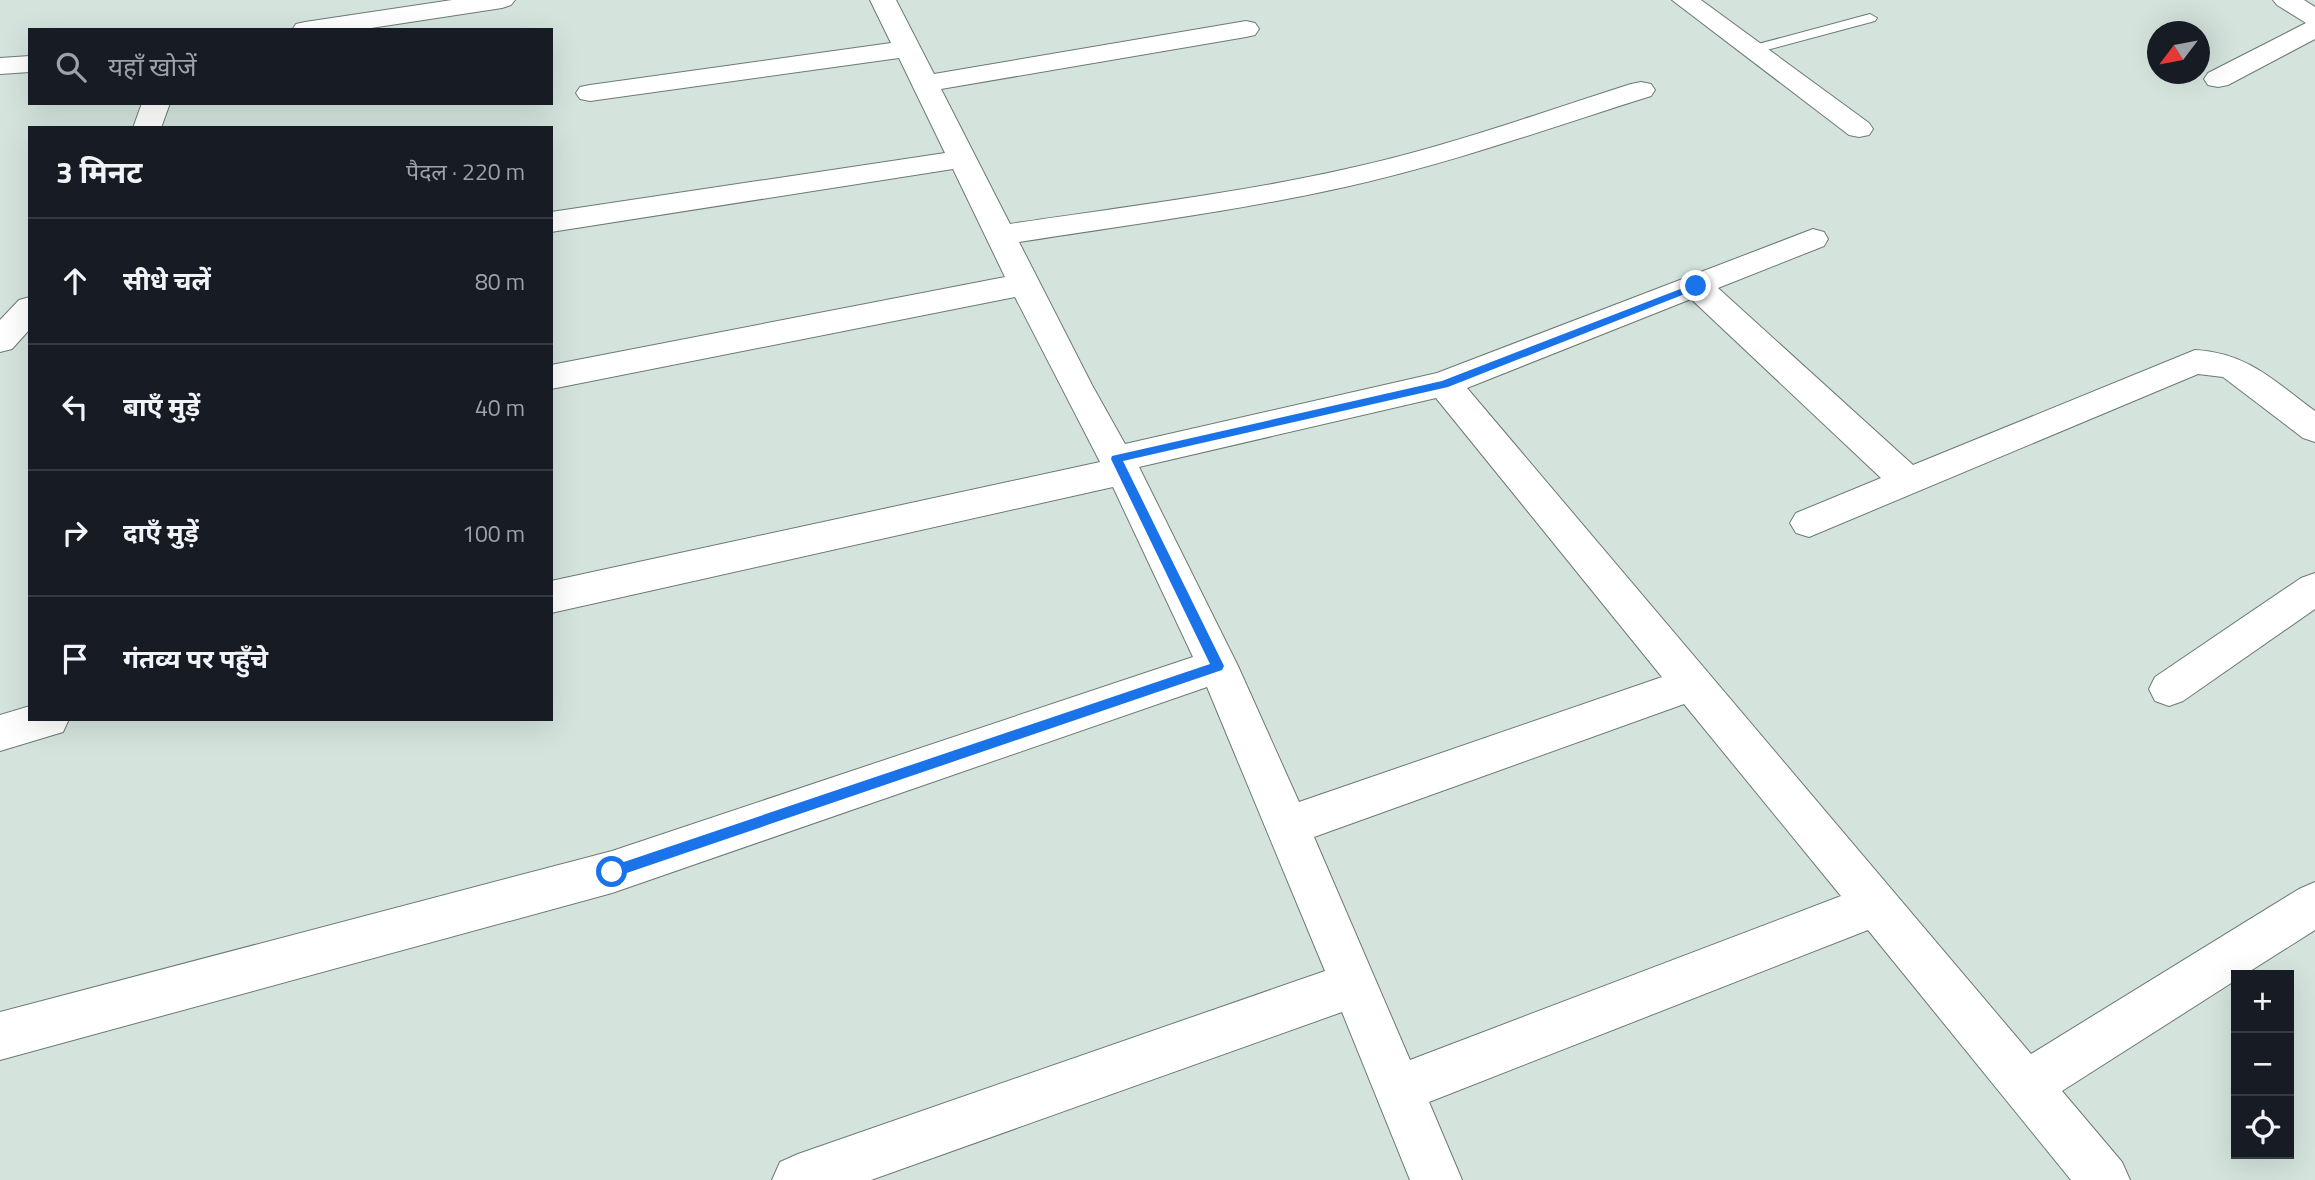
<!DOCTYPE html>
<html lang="hi">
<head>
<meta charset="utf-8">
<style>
  :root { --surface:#171b24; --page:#242831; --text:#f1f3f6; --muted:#9ea1a6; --line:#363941 }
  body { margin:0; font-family:"Titillium Web","Noto Sans Devanagari",sans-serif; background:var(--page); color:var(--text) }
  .controls { position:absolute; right:21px; bottom:21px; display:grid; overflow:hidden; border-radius:0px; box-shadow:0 7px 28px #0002 }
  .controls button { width:63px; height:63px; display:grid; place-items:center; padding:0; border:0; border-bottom:2px solid var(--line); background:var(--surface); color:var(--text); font:35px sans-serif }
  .compass { position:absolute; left:2147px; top:21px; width:63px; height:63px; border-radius:50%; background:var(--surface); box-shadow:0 7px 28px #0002; rotate:238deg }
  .stop { position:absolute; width:21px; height:21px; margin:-16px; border:5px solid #1a73e8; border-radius:50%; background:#fff }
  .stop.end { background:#1a73e8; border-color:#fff; box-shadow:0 2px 7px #0008 }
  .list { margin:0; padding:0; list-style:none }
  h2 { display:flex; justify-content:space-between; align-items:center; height:91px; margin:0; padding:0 28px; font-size:30px }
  h2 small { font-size:23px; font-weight:400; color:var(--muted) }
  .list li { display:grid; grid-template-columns:46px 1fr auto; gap:21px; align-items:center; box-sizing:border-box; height:126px; padding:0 28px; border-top:2px solid var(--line) }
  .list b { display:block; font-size:26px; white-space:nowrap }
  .list em { font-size:23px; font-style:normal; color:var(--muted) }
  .icon { flex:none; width:38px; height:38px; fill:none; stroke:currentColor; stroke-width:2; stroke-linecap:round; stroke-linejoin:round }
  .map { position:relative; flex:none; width:2315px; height:1180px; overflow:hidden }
  .search { position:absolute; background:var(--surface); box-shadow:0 7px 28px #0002; left:28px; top:28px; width:525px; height:77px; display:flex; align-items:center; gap:18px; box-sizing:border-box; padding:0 24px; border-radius:0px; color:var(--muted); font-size:26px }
  .panel { position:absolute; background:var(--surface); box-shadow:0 7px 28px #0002; left:28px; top:126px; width:525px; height:595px; border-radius:0px }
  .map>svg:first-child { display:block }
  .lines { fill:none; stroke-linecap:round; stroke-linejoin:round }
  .service-casing { stroke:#6c7a74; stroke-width:2 }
  .minor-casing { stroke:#6c7a74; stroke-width:2 }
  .service { fill:#fff; fill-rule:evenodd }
  .minor { fill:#fff; fill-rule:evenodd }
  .route { fill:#1a73e8 }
</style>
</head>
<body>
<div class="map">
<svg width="2315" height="1180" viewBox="0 0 2315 1180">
  <rect width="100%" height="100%" fill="#d4e4dd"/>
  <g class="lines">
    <g class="service-casing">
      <polygon id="service" points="1870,14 1877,18 1875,21 1752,54 1745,50 1747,47"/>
    </g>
    <g class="minor-casing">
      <g id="minor">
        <polygon points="452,0 515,0 511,5 502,8 358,30 292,30 296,24 305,22"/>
        <path d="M 870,0 L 896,0 L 934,74 L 1246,21 L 1255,23 L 1259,29 L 1255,35 L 1246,37 L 941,89 L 1010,224 C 1122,207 1235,194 1346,169 C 1443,148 1537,114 1631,84 L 1641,82 L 1651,84 L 1655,90 L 1651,96 C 1549,128 1449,164 1345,187 C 1237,211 1128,225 1019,242 L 1092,385 L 1125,444 L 1437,373 L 1813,229 L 1824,232 L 1828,239 L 1824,246 L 1718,288 L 1913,465 L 2195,350 C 2248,353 2274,381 2315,411 L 2315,442 L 2303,438 L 2223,377 L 2198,374 L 1809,537 L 1796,533 L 1790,523 L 1796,513 L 1881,478 L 1691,299 L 1467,388 L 2031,1054 L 2299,889 L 2315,882 L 2315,930 L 2244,975 L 2236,975 L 2236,980 L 2062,1091 L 2122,1162 L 2130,1180 L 2071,1180 L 1868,930 L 1429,1102 L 1462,1180 L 1410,1180 L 1342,1012 L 871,1180 L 772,1180 L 780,1162 L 798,1154 L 1325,971 L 1207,687 L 612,893 L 0,1060 L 0,1012 L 612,851 L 1193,657 L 1113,487 L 551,613 L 551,581 L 1100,462 L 1015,297 L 551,389 L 551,365 L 1005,277 L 953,169 L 551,232 L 551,212 L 945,153 L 899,58 L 590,101 L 580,99 L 576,93 L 580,87 L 590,85 L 891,43 ZM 1436,398 L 1662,677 L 1299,802 L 1238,666 L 1139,467 ZM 1684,704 L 1841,896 L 1410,1060 L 1314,837 Z"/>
        <polygon points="1672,0 1701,0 1869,123 1873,129 1869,135 1859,137 1849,135"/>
        <polygon points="2273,0 2304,0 2315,7 2315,39 2228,85 2218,87 2208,85 2204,79 2208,73 2306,23 2277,5"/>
        <polygon points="30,56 30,72 0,74 0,58"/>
        <polygon points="142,103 170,103 161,128 133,128"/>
        <polygon points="30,297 30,329 12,349 0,352 0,320 19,300"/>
        <polygon points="2315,573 2315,609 2183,701 2169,706 2155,701 2149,689 2155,677 2301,578"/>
        <polygon points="30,706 30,719 69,719 63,732 0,751 0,715"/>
      </g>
    </g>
    <use href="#service" class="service"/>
    <use href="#minor" class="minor"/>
  </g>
  <polygon class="route" points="1696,283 1701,286 1700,288 1448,387 1123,461 1224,666 1222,670 612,878 608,876 608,867 612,866 1210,664 1111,459 1112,456 1442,381"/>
</svg>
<div class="controls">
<button>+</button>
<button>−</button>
<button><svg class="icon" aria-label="locate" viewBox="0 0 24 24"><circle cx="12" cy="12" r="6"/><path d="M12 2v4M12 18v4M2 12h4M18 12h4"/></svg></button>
</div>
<svg class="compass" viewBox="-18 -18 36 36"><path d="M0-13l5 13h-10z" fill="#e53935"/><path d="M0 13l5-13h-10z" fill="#9ea1a6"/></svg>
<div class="stop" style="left:612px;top:872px"></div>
<div class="stop end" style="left:1696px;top:286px"></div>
<div class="search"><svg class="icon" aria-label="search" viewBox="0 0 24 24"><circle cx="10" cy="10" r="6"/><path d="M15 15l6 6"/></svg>यहाँ खोजें</div>
<section class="panel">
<h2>3 मिनट<small>पैदल · 220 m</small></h2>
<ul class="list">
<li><svg class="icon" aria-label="ahead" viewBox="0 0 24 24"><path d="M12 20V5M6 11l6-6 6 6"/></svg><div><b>सीधे चलें</b></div><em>80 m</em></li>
<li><svg class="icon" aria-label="left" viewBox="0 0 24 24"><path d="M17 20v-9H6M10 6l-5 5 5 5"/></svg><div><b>बाएँ मुड़ें</b></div><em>40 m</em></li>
<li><svg class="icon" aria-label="right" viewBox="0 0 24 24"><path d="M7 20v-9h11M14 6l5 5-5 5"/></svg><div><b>दाएँ मुड़ें</b></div><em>100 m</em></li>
<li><svg class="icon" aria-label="arrive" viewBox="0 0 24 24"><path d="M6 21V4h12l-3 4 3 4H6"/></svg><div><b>गंतव्य पर पहुँचे</b></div></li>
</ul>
</section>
</div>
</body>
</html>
